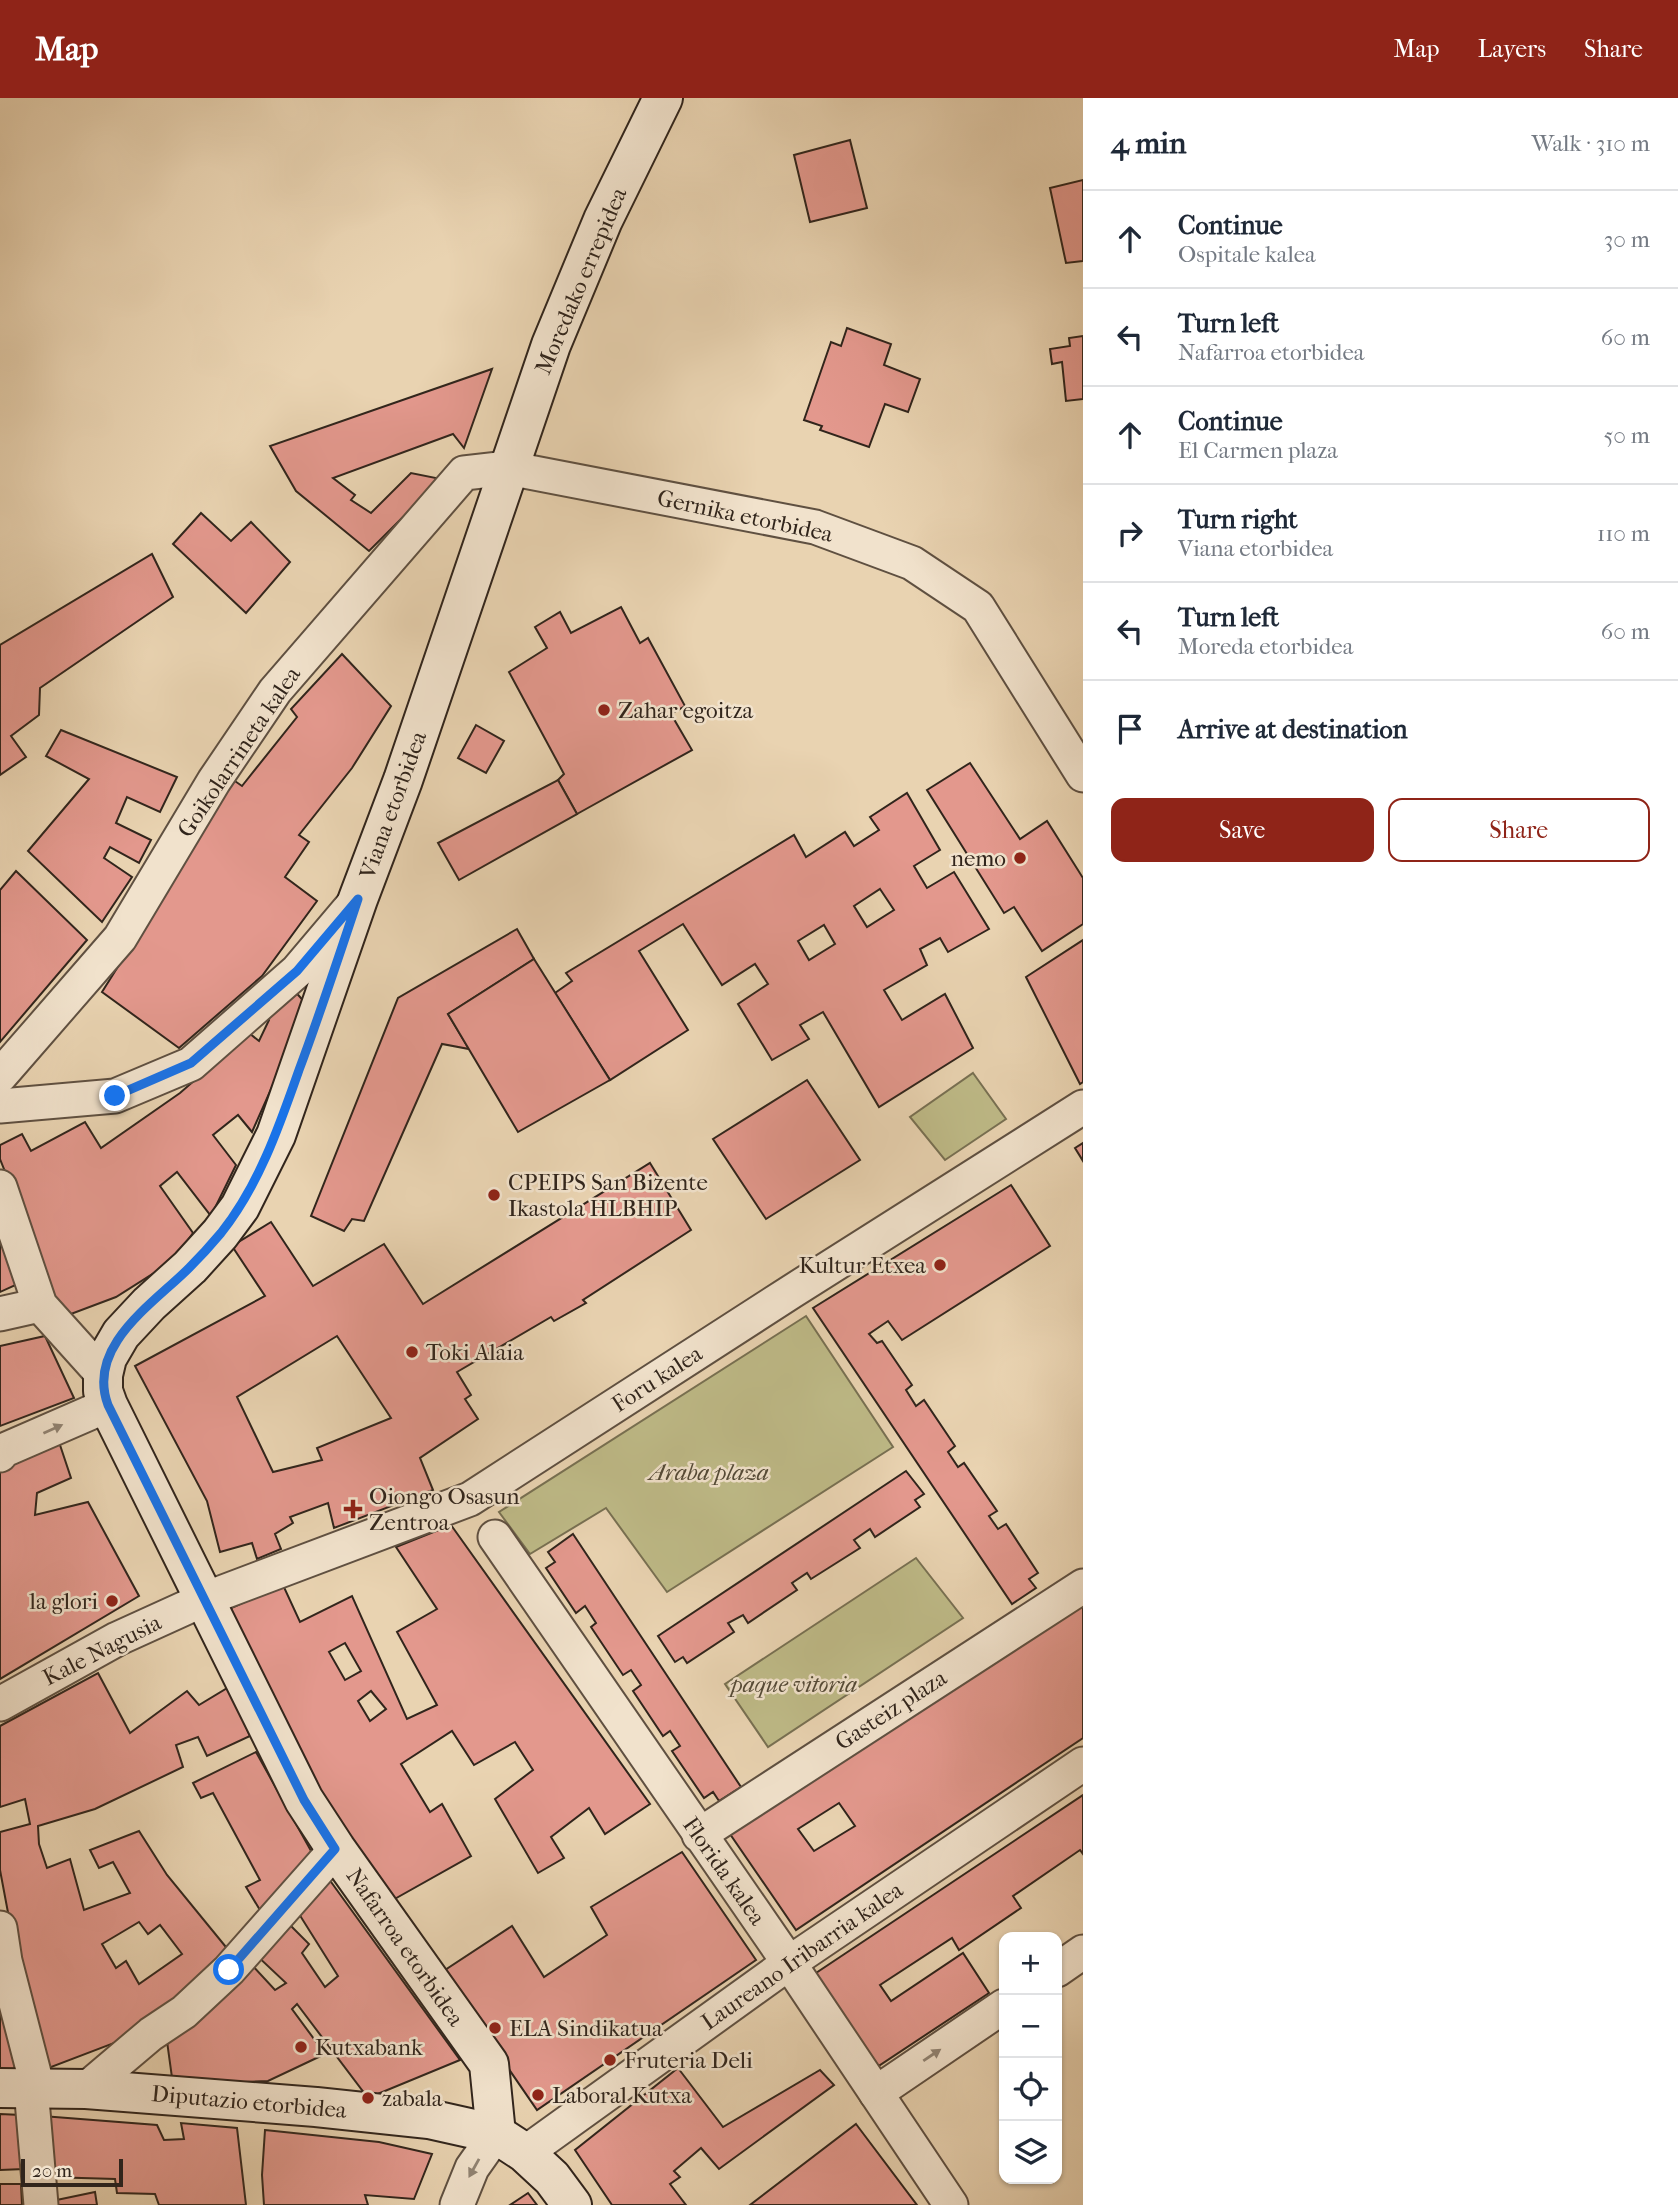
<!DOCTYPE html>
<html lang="en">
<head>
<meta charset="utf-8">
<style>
  :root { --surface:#fff; --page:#f6f6f7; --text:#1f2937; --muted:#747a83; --line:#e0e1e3; --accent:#8f2418 }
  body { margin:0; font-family:"IM FELL French Canon",serif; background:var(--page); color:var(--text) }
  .controls { position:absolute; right:21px; bottom:21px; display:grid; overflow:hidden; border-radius:14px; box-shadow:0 2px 5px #0004 }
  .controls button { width:63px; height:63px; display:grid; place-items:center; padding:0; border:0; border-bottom:2px solid var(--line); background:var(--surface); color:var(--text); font:35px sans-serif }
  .scale { position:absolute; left:21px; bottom:18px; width:102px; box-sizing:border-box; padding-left:7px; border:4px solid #31251c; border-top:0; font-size:19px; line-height:24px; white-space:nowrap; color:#31251c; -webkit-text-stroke:5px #f1e2cc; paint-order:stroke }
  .stop { position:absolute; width:21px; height:21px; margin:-16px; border:5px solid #1a73e8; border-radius:50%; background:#fff }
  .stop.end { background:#1a73e8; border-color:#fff; box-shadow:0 2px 7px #0008 }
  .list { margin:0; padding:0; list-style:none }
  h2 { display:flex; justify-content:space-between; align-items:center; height:91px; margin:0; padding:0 28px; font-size:30px }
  h2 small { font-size:23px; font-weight:400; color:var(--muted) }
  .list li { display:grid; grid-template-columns:46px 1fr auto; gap:21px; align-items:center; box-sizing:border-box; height:98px; padding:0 28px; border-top:2px solid var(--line) }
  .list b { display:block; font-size:26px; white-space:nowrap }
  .list p { margin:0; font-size:23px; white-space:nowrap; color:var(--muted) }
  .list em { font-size:23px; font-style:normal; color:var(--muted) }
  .actions { display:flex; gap:14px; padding:21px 28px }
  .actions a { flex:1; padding:16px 0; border:2px solid var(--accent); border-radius:14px; text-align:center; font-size:24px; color:var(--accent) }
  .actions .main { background:var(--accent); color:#fff }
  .icon { flex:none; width:38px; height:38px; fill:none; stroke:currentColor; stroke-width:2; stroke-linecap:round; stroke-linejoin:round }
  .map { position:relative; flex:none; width:1083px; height:2107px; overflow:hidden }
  header { display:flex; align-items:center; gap:42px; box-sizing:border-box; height:98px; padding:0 35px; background:var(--accent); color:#fff }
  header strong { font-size:33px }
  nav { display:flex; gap:38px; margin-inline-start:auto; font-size:24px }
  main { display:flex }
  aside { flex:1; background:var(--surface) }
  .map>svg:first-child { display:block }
  .green { fill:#beba87; stroke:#787052; stroke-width:2 }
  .building { fill:#e3988d; stroke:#31251c; stroke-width:2; fill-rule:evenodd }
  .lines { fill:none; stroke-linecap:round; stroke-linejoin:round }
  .street-casing { stroke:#5f5041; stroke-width:37 }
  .secondary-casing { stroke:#31251c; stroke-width:42 }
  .street { stroke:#f1e2cc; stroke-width:33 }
  .secondary { stroke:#f1e2cc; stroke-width:38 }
  .oneway { fill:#918474 }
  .route { stroke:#1a73e8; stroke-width:9 }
  .poi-dot { fill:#8f2418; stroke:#f1e2cc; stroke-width:2.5 }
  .labels { text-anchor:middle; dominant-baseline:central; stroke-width:5; stroke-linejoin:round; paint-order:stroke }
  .street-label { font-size:23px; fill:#31251c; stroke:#f1e2cc }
  .poi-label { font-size:23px; fill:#31251c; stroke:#f1e2cc; text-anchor:start }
  .park-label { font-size:23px; font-style:italic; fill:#544a37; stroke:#f1e2cc }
</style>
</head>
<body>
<header>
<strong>Map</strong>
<nav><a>Map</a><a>Layers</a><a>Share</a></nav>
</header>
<main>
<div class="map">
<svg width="1083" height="2107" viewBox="0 0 1083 2107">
  <rect width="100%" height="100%" fill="#e9d3b1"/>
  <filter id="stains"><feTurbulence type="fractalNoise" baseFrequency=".00286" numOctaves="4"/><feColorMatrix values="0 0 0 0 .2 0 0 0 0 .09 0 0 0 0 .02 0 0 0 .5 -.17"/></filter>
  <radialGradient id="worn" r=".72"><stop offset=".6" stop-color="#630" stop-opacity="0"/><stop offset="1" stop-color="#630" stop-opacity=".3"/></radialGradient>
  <g class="green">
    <polygon points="973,975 1006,1021 945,1062 910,1019"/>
    <polygon points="806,1218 893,1349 667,1494 606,1410 530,1456 499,1414"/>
    <polygon points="916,1460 963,1520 768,1649 725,1586"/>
  </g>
  <g class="building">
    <polygon points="850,42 867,110 810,124 794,57"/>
    <polygon points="1083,82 1083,163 1066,165 1050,90"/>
    <polygon points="847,230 891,246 884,267 920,281 908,314 885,306 869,349 820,332 822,328 804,322 831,244 841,248"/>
    <polygon points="1083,238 1083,301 1066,303 1062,264 1052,266 1050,251 1070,248 1069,240"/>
    <polygon points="492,271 464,350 453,336 333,380 355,397 351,402 371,415 411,375 441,381 369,453 296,393 270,348"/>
    <polygon points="201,415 231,443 251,424 290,464 246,515 173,446"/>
    <polygon points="152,456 173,499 40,590 39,617 11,638 26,659 0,677 0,547"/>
    <polygon points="621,509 640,545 648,540 685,608 671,616 692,652 577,716 558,682 564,676 509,574 547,550 535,529 560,514 571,535"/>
    <polygon points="342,556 391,608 352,670 299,737 309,744 285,779 317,803 262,878 179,950 102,894 204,732 197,726 232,681 242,688 297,619 291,611"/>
    <polygon points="476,627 504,643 486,675 458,660"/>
    <polygon points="61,632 177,679 160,714 127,699 116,725 151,742 139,765 110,749 104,760 132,779 102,824 28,753 89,681 46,658"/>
    <polygon points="970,665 1020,741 1047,723 1083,780 1083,826 1042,853 1014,809 1004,815 927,692"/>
    <polygon points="558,682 577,716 459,782 438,745"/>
    <path d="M 907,695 L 940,752 L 914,768 L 927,790 L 954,774 L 989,831 L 948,854 L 940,840 L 920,851 L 927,867 L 884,892 L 902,922 L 945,896 L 973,950 L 879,1009 L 823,914 L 800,927 L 809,941 L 772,962 L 738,906 L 768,886 L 755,866 L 722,887 L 683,826 L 639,853 L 688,932 L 610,982 L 555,895 L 572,883 L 566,875 L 794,737 L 806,759 L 845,734 L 854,748 L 879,732 L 870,719 ZM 880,791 L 894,812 L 867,829 L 854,808 ZM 824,827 L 835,846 L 809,862 L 798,843 Z"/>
    <polygon points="16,773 87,842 0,944 0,792"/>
    <polygon points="517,831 534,861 448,916 469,951 442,946 364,1123 352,1121 344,1133 311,1118 398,900"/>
    <polygon points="1083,842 1083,984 1080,986 1026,879"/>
    <polygon points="534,861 610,982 518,1034 448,916"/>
    <polygon points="292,890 308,908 252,1034 238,1017 213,1037 236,1067 211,1118 177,1074 160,1088 193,1135 173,1163 116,1199 63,1219 0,1061 0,1047 22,1036 31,1053 85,1024 101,1050 180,995 249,935 259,943 269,922 266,920"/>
    <polygon points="807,982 860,1062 766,1121 713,1041"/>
    <polygon points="1083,1045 1083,1063 1075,1050"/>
    <path d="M 650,1065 L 691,1132 L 583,1202 L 586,1205 L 554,1223 L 551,1219 L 457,1274 L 471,1297 L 465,1301 L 478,1321 L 420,1360 L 433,1392 L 334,1430 L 328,1405 L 290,1419 L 293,1425 L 275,1436 L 281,1451 L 257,1461 L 252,1445 L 220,1454 L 207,1403 L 135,1268 L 265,1198 L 232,1148 L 271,1124 L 313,1188 L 384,1146 L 423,1206 ZM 337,1238 L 391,1320 L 317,1350 L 322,1362 L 273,1374 L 237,1299 Z"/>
    <polygon points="1011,1087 1050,1148 902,1242 888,1223 869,1236 877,1245 882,1243 912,1287 906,1292 916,1308 924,1302 955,1348 948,1354 958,1369 964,1365 997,1413 989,1418 998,1431 1006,1426 1038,1475 1029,1481 1036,1490 1012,1506 813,1210"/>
    <polygon points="0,1139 20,1185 0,1194"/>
    <polygon points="45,1238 74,1300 0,1328 0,1248"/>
    <polygon points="55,1332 71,1380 37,1395 35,1417 88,1404 139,1498 0,1581 0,1372"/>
    <polygon points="906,1373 924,1396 915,1402 920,1409 875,1439 870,1431 854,1442 860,1450 811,1481 807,1475 792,1485 797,1492 748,1525 743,1517 728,1525 734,1534 687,1565 683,1559 675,1564 658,1538"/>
    <path d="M 451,1427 L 650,1706 L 605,1736 L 589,1710 L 551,1739 L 564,1760 L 538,1775 L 495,1701 L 533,1672 L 515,1644 L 474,1667 L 452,1633 L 401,1666 L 430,1714 L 442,1706 L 471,1758 L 391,1803 L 313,1685 L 229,1511 L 283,1487 L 300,1524 L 352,1498 L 407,1621 L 437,1607 L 397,1534 L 437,1511 L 396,1449 ZM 345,1545 L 361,1573 L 345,1582 L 329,1554 ZM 371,1593 L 386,1611 L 370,1623 L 358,1603 Z"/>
    <polygon points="573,1436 741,1689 719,1703 713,1694 704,1700 672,1653 680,1648 670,1633 663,1638 633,1593 641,1587 631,1572 623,1577 591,1529 596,1525 585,1508 576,1515 546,1470 555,1464 548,1454"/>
    <path d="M 1083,1502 L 1083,1640 L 796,1832 L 730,1736 ZM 839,1705 L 855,1728 L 814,1753 L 798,1731 Z"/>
    <path d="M 98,1575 L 130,1635 L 187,1593 L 199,1607 L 229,1589 L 250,1638 L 207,1658 L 198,1639 L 176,1647 L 183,1669 L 95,1711 L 38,1728 L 39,1746 L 47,1770 L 70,1761 L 84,1812 L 130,1795 L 113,1764 L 99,1770 L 90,1752 L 139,1733 L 167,1777 L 230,1854 L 143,1934 L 46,1971 L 19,1873 L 0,1772 L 0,1734 L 30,1726 L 25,1701 L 0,1709 L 0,1628 ZM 139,1824 L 148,1836 L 160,1827 L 182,1856 L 139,1886 L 126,1863 L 116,1870 L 102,1846 Z"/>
    <polygon points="256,1654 315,1760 263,1817 246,1789 260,1782 213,1695 201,1700 193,1685"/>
    <polygon points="1083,1697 1083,1756 1080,1752 1013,1798 1021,1810 959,1852 952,1840 880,1887 891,1903 963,1855 989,1895 877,1969 816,1875"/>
    <polygon points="682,1754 756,1862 537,2012 442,1874 512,1828 544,1879 607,1837 591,1809"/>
    <polygon points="326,1777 460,1962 368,2000 297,1906 292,1911 325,1956 268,1983 173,1987 166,1936 251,1866 275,1892 286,1885 254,1855 284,1821 309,1846 302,1855 325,1889 338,1878 294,1808"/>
    <polygon points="0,1878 16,1977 0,1976"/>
    <polygon points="678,1970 723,2029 820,1972 834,1987 719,2071 701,2050 674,2073 680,2079 670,2086 686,2107 612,2107 575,2052"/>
    <polygon points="0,2016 21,2017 24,2071 0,2072"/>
    <polygon points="42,2018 157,2027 164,2042 184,2041 181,2025 237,2030 246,2107 159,2107 155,2096 117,2095 115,2081 48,2079"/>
    <polygon points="856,2026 917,2107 750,2107"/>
    <polygon points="265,2032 379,2044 432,2056 414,2101 365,2097 368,2107 264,2107 262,2077"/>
    <polygon points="0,2086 21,2086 22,2107 0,2107"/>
    <polygon points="95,2094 97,2107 48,2107 47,2104"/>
    <polygon points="528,2095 537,2107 510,2107"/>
  </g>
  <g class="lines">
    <g class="street-casing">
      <g id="street">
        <polyline points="0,978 120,840 214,683 275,593 464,375 508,370 815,429 912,465 978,509 1083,677"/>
        <polyline points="0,1008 115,998 191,966 297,873 352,808"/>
        <polyline points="0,1089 40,1207 103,1277"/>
        <polyline points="0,1216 40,1207"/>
        <polyline points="0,1357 2,1353 108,1307"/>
        <polyline points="495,1439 789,1865 951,2107"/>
        <polyline points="0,1606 117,1541 205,1501 470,1401 791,1194 1083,1009"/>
        <polyline points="699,1737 1083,1488"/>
        <polyline points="0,1830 5,1863 34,1975 31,1990 41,2107"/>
        <polyline points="1057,1872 1083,1854"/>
        <polyline points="86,1991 151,1936 184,1914 229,1872 336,1751"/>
        <polyline points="876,1995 1004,1908"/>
        <polyline points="525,2055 789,1865 1083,1666"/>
        <polyline points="457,2107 472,2070 496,2036"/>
      </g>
    </g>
    <g class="secondary-casing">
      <g id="secondary">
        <polyline points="0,1990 86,1991 316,2009 429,2021 496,2036 525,2055 552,2080 572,2107"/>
        <polyline points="496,2036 489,1966 336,1751 304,1702 108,1307 103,1293 103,1277 107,1260 121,1236 149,1206 190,1169 220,1136 240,1109 276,1037 358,801 403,682 551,247 603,122 663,0"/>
      </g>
    </g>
    <use href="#street" class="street"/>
    <use href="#secondary" class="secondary"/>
  </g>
  <defs><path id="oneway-solid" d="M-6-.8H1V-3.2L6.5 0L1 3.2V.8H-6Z" transform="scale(1.75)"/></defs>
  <g class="oneway">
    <use href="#oneway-solid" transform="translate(53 1331) rotate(-24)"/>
    <use href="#oneway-solid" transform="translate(932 1957) rotate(-34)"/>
    <use href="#oneway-solid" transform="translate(474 2070) rotate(119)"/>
  </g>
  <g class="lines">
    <path class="route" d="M 115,998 L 191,965 L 297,873 L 358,801 C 339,858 320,916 299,972 C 279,1029 259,1087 221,1135 C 211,1147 200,1159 189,1170 C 153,1206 86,1248 108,1307 L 304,1702 L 335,1751 L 229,1872"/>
  </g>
  <g class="poi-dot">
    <circle cx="604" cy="612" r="7"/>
    <circle cx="1020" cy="760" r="7"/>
    <circle cx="494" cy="1097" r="7"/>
    <circle cx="940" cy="1167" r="7"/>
    <circle cx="412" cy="1254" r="7"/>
    <path d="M349.5 1400.5h7v7h7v7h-7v7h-7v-7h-7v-7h7z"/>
    <circle cx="112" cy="1503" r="7"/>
    <circle cx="495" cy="1930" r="7"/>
    <circle cx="301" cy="1949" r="7"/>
    <circle cx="610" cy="1962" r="7"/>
    <circle cx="538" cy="1997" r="7"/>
    <circle cx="368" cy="2000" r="7"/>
  </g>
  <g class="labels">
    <g class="street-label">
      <text transform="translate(581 183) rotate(-67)">Moredako errepidea</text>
      <text transform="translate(745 418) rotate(12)">Gernika etorbidea</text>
      <text transform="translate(239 654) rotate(-56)">Goikolarrineta kalea</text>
      <text transform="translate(393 707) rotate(-70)">Viana etorbidea</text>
      <text transform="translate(657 1281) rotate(-33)">Foru kalea</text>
      <text transform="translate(102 1552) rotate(-27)">Kale Nagusia</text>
      <text transform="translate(891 1612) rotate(-33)">Gasteiz plaza</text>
      <text transform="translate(724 1773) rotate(55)">Florida kalea</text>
      <text transform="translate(405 1849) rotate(55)">Nafarroa etorbidea</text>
      <text transform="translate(802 1858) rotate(-35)">Laureano Iribarria kalea</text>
      <text transform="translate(249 2004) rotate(5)">Diputazio etorbidea</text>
    </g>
    <g class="poi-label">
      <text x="618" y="612">Zahar egoitza</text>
      <text x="1006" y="760" text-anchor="end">nemo</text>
      <text x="508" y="1084">CPEIPS San Bizente<tspan x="508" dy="26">Ikastola HLBHIP</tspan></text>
      <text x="926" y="1167" text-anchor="end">Kultur Etxea</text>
      <text x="426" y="1254">Toki Alaia</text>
      <text x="369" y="1398">Oiongo Osasun<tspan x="369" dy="26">Zentroa</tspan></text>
      <text x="98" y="1503" text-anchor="end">la glori</text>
      <text x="509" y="1930">ELA Sindikatua</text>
      <text x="315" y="1949">Kutxabank</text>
      <text x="624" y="1962">Fruteria Deli</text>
      <text x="552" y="1997">Laboral Kutxa</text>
      <text x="382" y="2000">zabala</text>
    </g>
    <g class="park-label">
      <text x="709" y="1374">Araba plaza</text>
      <text x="794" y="1586">paque vitoria</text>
    </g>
  </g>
  <rect width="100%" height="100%" filter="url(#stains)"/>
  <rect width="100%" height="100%" fill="url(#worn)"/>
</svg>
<div class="controls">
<button>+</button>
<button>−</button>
<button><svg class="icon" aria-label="locate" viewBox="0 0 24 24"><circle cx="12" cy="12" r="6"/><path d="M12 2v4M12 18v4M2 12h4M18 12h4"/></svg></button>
<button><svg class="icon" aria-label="layers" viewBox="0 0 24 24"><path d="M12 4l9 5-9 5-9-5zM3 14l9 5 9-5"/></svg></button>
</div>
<div class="scale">20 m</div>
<div class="stop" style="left:229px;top:1872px"></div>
<div class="stop end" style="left:115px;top:998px"></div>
</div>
<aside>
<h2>4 min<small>Walk · 310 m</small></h2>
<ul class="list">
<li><svg class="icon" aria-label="ahead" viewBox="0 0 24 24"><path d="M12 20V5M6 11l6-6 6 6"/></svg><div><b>Continue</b><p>Ospitale kalea</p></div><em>30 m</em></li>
<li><svg class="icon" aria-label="left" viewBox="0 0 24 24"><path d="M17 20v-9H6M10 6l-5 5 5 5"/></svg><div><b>Turn left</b><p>Nafarroa etorbidea</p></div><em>60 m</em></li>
<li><svg class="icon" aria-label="ahead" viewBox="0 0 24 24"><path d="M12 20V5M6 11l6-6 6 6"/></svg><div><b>Continue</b><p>El Carmen plaza</p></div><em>50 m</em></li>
<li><svg class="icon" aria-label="right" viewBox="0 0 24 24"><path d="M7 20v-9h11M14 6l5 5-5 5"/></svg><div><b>Turn right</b><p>Viana etorbidea</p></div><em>110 m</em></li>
<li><svg class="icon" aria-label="left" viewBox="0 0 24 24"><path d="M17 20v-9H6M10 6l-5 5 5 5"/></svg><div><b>Turn left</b><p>Moreda etorbidea</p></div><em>60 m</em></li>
<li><svg class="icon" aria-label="arrive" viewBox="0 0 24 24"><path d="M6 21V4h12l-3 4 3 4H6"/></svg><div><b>Arrive at destination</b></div></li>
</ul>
<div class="actions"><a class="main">Save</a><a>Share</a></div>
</aside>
</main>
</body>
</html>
